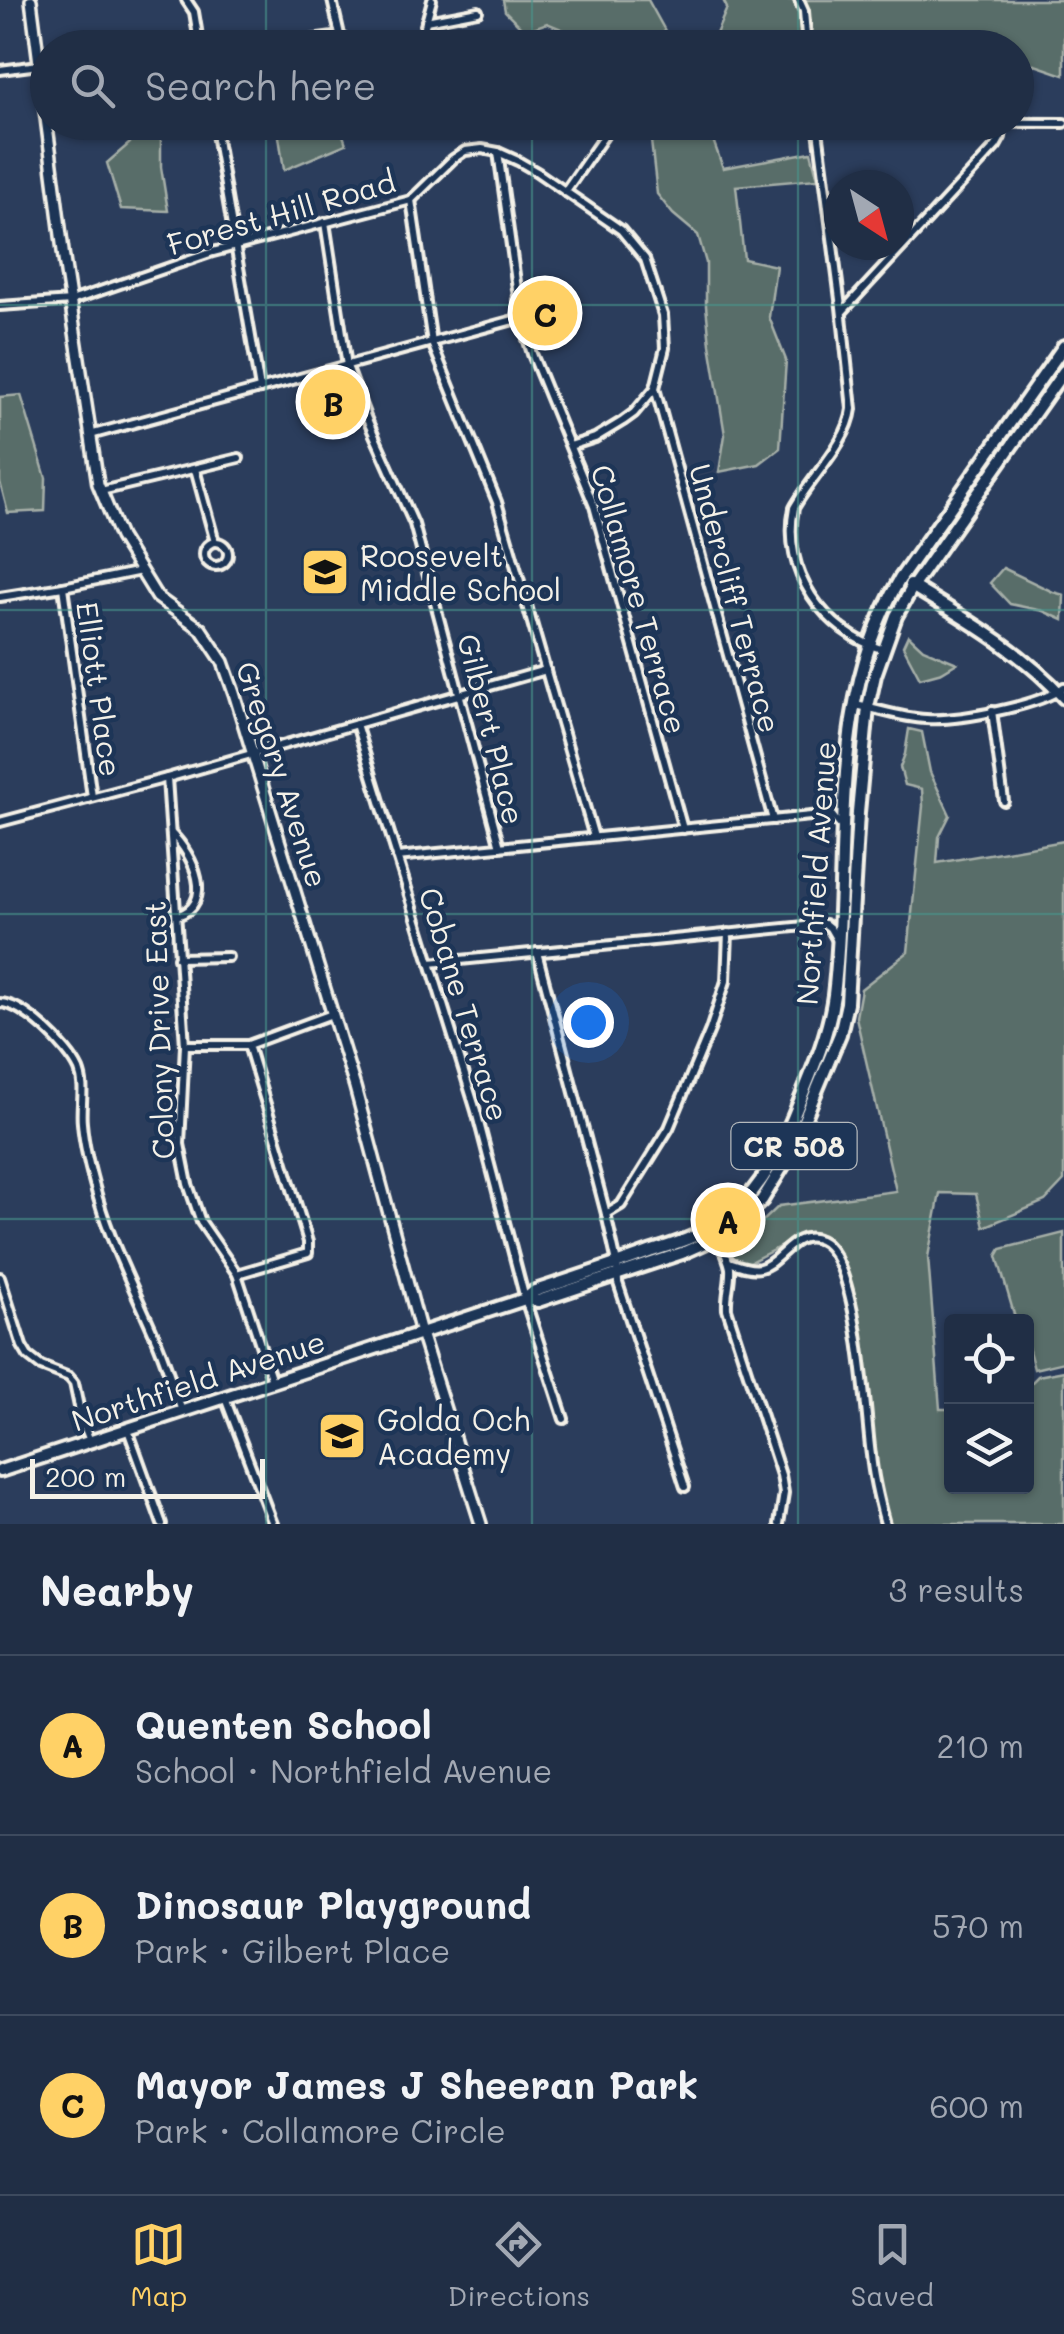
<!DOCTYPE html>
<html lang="en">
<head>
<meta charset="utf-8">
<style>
  :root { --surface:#202e45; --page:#28364c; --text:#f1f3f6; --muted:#a2a8b3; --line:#3d4a5e; --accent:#ffd166 }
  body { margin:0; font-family:Mali,sans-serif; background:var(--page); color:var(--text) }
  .controls { position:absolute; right:30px; bottom:30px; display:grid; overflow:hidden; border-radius:10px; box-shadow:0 2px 8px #0004 }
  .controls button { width:90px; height:90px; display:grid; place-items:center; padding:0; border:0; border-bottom:2px solid var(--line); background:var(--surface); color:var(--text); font:50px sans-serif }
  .compass { position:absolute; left:824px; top:170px; width:90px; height:90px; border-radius:50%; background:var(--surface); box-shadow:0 2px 8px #0004; rotate:144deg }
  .scale { position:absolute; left:30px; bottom:25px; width:235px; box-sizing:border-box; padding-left:10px; border:5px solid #f4f1e8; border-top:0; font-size:28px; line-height:35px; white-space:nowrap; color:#f4f1e8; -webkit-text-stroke:8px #1d3557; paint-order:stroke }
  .you { position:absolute; left:588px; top:1022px; width:35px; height:35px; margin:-25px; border:8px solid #fff; border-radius:50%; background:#1a73e8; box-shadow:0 0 0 15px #1a73e833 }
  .badge { display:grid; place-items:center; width:65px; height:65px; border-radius:50%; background:var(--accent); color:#111; font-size:32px; font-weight:700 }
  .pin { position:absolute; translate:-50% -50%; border:5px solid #fff; box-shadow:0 2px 10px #0006 }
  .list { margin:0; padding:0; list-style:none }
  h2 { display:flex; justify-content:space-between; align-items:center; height:130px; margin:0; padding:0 40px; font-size:42px }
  h2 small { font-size:32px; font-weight:400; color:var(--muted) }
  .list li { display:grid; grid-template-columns:65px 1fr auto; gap:30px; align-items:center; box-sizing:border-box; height:180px; padding:0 40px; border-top:2px solid var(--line) }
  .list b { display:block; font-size:38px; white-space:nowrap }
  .list p { margin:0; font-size:32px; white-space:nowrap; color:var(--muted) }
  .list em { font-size:32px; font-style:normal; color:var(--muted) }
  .icon { flex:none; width:55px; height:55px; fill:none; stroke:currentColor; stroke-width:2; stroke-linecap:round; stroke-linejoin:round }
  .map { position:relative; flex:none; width:1064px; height:1524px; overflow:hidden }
  .search { position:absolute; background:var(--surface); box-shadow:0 2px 8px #0004; left:30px; right:30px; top:30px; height:110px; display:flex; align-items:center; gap:25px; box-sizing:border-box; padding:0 35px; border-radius:55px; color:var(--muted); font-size:38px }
  .sheet { height:670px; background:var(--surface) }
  nav { display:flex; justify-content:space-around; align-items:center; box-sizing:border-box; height:140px; border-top:2px solid var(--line); background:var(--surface); font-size:28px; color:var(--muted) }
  nav a { display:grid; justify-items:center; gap:5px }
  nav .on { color:var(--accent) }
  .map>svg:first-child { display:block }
  .green { fill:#596d69; stroke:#a6afa8; stroke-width:2.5 }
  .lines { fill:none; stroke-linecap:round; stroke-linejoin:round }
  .minor-casing { stroke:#f4f1e8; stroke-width:14 }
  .secondary-casing { stroke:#f4f1e8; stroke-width:16 }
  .primary-casing { stroke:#f4f1e8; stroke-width:18 }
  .minor { stroke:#1d3557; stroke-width:6 }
  .secondary { stroke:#1d3557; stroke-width:9 }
  .primary { stroke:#1d3557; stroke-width:10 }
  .grid { fill:none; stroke:#48958c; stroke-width:2.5; stroke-opacity:0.55 }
  .labels { text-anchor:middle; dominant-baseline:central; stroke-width:9; stroke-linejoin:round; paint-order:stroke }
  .shield { fill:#1d3557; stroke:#b4b9bc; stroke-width:2.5 }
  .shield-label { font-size:28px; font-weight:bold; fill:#f4f1e8 }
  .street-label { font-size:30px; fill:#f4f1e8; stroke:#1d3557 }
  .poi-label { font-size:30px; fill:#f4f1e8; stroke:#1d3557; text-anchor:start }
</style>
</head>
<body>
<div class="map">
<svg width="1064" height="1524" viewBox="0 0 1064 1524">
  <rect width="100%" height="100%" fill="#2b3d5c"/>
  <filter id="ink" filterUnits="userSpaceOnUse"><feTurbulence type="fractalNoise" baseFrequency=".01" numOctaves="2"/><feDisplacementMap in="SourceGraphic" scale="20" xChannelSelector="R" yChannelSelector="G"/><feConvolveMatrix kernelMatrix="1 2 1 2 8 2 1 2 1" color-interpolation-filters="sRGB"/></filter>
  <g filter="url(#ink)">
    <g class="green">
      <polygon points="503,0 648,0 674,47 585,47 576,35 547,23 525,31 505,11"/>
      <polygon points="723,0 1064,0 1064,75 1032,64 1017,64 1016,48 710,48 727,8"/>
      <polygon points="125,123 161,123 161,167 168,211 121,209 107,163 130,143"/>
      <polygon points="277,123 339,123 346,144 284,170"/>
      <polygon points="649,123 707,123 723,168 811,152 818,179 736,186 744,259 776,266 769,317 786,360 780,448 759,464 719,472 725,435 710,344 706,306 706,263 698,235 673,214 657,194"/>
      <path d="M 550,296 L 558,298 L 564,302 C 570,325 548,326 531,330 L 529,329 L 522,306 Z"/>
      <polygon points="341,381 358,424 337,430 333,417 324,418 312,388"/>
      <polygon points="21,395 46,478 45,511 8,513 0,482 0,397"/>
      <polygon points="1003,568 1053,592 1064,595 1063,620 1043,611 1010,604 990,583"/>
      <polygon points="908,635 923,649 957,663 942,672 920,678 903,646"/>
      <polygon points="909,729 922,732 930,772 950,815 939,837 937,863 1064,841 1064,1181 1045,1201 984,1227 976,1194 940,1193 928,1257 940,1409 951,1409 952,1486 1026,1486 1027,1387 1038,1376 1064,1371 1064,1524 883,1524 841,1254 818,1233 805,1234 742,1266 727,1250 740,1243 779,1206 896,1191 856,1017 861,989 908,952 923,806 922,789 905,785 900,767 905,754"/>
      <polygon points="1064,1233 1064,1362 1034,1369 1027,1343 1026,1322 1016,1321 997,1256 1001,1249"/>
    </g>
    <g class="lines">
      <g class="minor-casing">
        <g id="minor">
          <polyline points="186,0 194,12 200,48"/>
          <polyline points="332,0 343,48"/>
          <polyline points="799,0 804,11 807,48"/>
          <polyline points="426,21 478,11"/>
          <polyline points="251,48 341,36"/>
          <polyline points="419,48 432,0"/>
          <polyline points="0,70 39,65"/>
          <polyline points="214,122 260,389"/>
          <path d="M 817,122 L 841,307 L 852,409 C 848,443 811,477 794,508 C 781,571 824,632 884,650"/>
          <polyline points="889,122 1064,123"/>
          <polyline points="498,152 521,318 532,354 594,506 683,829"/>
          <polyline points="565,192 604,136 607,122"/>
          <polyline points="411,200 432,343 497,502 594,837"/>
          <polyline points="325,222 347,366 366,417 414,524 500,847"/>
          <path d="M 517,300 C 533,296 572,280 573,310 C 573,315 571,321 567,325 C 558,333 539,335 527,339"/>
          <polyline points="0,306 71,301 213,252 411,200 453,159 465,151 482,149 498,152 518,161 537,172 621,230 645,259 663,315 665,348 655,388 634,413 623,421 595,438 570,446"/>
          <polyline points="843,311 996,146 1001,137 1003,123"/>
          <polyline points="655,388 773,820"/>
          <polyline points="90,435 521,318"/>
          <polyline points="195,469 215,542"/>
          <polyline points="101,491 239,458"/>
          <circle cx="216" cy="554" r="12"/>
          <polyline points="63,587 92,797"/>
          <polyline points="0,597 63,587 141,571"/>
          <path d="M 855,705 C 878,709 902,718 926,719 C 958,721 1039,706 1064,687"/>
          <polyline points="992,711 1004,801"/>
          <polyline points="356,724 476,1111 525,1299 564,1419"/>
          <polyline points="167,778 185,1045 180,1144 188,1184 201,1222 237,1274 272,1381"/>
          <polyline points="0,822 167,778 546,670"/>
          <path d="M 172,834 C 193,855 216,903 177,916"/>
          <polyline points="397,857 831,814 842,828"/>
          <polyline points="537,952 606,1214 617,1263 618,1283 685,1487"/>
          <polyline points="178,958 228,957"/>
          <polyline points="430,963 825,924 830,928 838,942"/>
          <path d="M 0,1003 C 24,1003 69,1048 79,1070 C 86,1087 80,1106 82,1123 C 84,1148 91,1174 98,1198 C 112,1247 136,1292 156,1339 C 166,1362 173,1387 182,1411"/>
          <polyline points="185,1045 248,1045 332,1014"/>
          <polyline points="606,1214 621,1205 669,1128 710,1030 726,981 728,933"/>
          <path d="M 718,1237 C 722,1246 728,1257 730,1268 C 731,1282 726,1294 727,1309 L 781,1475 L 784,1493 L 779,1524"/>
          <path d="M 729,1262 C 738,1265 750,1270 760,1268 C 781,1263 794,1228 820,1240 C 859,1258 865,1414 871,1455 C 873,1478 879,1502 885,1524"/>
          <polyline points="237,1274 308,1253 308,1242 248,1045"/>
          <polyline points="0,1277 22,1346 28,1356 41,1366 69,1377 74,1383 82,1421 90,1441"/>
          <polyline points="225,1398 273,1524"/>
          <polyline points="128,1430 162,1524"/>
        </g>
      </g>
      <g class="secondary-casing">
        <polyline id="secondary" points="31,0 64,259 98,484 120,537 157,597 201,629 223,662 234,693 355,1087 421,1333 481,1524"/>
      </g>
      <g class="primary-casing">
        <g id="primary">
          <path d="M 910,585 C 964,618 1022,651 1064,698"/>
          <polyline points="525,1299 538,1301 682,1253 718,1237 734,1227 762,1200 789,1156 840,1034 847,1003 858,813 868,707 875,675 896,616 913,586 1064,371"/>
          <path d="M 0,1471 L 525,1299 L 535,1291 C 572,1279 608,1267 644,1254 C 667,1246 693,1239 714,1226 C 758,1196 773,1165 793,1118 C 809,1078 828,1039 834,995 C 851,857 825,704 900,579 L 1064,346"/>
        </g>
      </g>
      <use href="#minor" class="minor"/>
      <use href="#secondary" class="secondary"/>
      <use href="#primary" class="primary"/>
    </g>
  </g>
  <path class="grid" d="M 266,0 L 266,48M 532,0 L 532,48M 798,0 L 798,48M 266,122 L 266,1524M 532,122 L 532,1524M 798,122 L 798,1524M 0,305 L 1064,305M 0,610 L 1064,610M 0,914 L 1064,914M 0,1219 L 1064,1219"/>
  <defs>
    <g id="school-square" transform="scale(2.5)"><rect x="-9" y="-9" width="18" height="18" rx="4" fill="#ffd166" stroke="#1d3557"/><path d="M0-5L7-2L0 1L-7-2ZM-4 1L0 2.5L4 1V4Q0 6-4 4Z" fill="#111"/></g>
  </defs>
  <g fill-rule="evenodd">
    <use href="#school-square" x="325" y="572"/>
    <use href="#school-square" x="342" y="1436"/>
  </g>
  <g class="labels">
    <rect class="shield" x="731.5" y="1123" width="125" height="46" rx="8"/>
    <g class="shield-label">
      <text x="794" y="1146">CR 508</text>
    </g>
    <g class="street-label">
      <text transform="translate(281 212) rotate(-16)">Forest Hill Road</text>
      <text transform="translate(736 598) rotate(75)">Undercliff Terrace</text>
      <text transform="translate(640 599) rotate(74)">Collamore Terrace</text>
      <text transform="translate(100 689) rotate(82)">Elliott Place</text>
      <text transform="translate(492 729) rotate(76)">Gilbert Place</text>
      <text transform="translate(283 774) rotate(72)">Gregory Avenue</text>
      <text transform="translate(815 873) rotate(-86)">Northfield Avenue</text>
      <text transform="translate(465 1004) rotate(73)">Cobane Terrace</text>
      <text transform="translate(158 1030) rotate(-92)">Colony Drive East</text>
      <text transform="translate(198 1380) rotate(-18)">Northfield Avenue</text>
    </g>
    <g class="poi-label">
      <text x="360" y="555">Roosevelt<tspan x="360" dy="34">Middle School</tspan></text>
      <text x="377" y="1419">Golda Och<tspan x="377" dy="34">Academy</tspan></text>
    </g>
  </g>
</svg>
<div class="controls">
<button><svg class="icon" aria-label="locate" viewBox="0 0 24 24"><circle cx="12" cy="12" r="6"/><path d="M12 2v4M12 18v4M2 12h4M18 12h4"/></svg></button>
<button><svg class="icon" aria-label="layers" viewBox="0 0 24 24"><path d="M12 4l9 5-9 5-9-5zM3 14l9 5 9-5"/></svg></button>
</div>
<svg class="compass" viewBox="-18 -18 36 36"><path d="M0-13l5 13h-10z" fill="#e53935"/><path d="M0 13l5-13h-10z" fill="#a2a8b3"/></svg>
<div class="scale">200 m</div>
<div class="you"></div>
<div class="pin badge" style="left:728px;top:1220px">A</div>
<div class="pin badge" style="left:333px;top:402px">B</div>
<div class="pin badge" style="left:545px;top:313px">C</div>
<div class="search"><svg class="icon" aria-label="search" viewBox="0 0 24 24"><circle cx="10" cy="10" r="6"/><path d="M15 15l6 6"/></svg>Search here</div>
</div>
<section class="sheet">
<h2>Nearby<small>3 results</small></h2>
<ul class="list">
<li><span class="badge">A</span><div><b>Quenten School</b><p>School · Northfield Avenue</p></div><em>210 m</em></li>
<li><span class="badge">B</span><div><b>Dinosaur Playground</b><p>Park · Gilbert Place</p></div><em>570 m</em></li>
<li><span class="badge">C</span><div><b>Mayor James J Sheeran Park</b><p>Park · Collamore Circle</p></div><em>600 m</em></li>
</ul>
</section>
<nav>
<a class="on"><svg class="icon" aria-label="map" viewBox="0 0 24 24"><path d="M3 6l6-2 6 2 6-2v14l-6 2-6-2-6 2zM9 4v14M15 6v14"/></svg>Map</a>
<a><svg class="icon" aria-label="directions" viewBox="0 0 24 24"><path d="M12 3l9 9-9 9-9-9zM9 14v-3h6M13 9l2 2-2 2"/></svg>Directions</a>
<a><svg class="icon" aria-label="saved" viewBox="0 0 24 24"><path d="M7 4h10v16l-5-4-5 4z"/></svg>Saved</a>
</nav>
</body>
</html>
